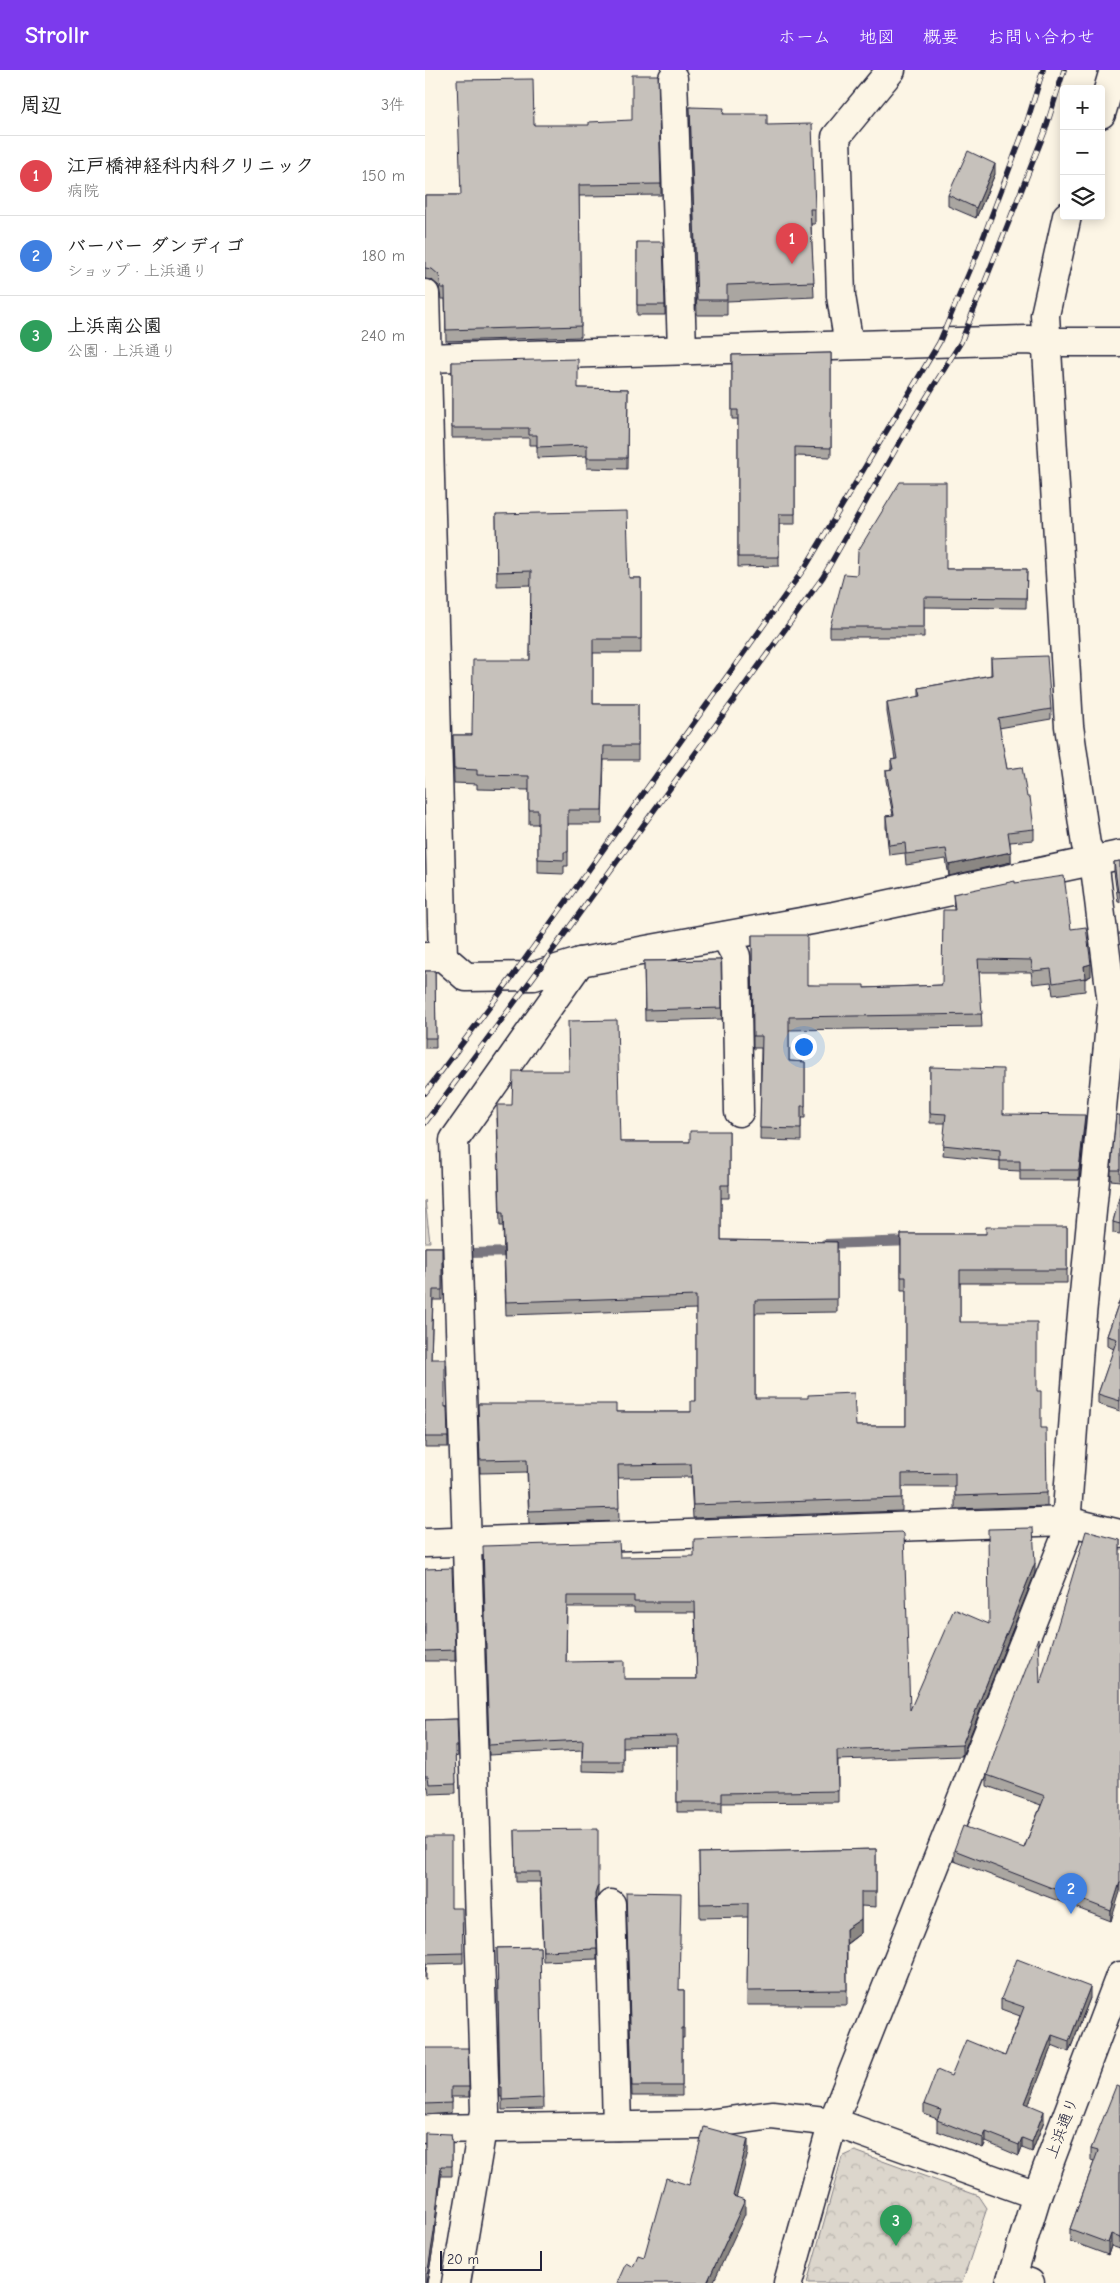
<!DOCTYPE html>
<html lang="ja">
<head>
<meta charset="utf-8">
<style>
  :root { --surface:#fff; --page:#f6f6f6; --text:#222; --muted:#767676; --line:#e0e0e0; --accent:#7c3aed }
  body { margin:0; font-family:"Comic Neue","Klee One",sans-serif; background:var(--page); color:var(--text) }
  .controls { position:absolute; right:15px; top:15px; display:grid; overflow:hidden; border-radius:5px; box-shadow:0 2px 12px #0003 }
  .controls button { width:45px; height:45px; display:grid; place-items:center; padding:0; border:0; border-bottom:1px solid var(--line); background:var(--surface); color:var(--text); font:25px sans-serif }
  .scale { position:absolute; left:15px; bottom:12px; width:102px; box-sizing:border-box; padding-left:5px; border:2px solid #22223b; border-top:0; font-size:14px; line-height:18px; white-space:nowrap; color:#22223b; -webkit-text-stroke:4px #fcf5e5; paint-order:stroke }
  .you { position:absolute; left:378px; top:976px; width:18px; height:18px; margin:-12px; border:4px solid #fff; border-radius:50%; background:#1a73e8; box-shadow:0 0 0 8px #1a73e833 }
  .badge { display:grid; place-items:center; width:32px; height:32px; border-radius:50%; background:var(--accent); color:#fff; font-size:16px; font-weight:700 }
  .pin { position:absolute; translate:-50% -41px; filter:drop-shadow(0 1px 2px #0008) }
  .pin::after { content:''; position:absolute; top:26px; width:18px; height:15px; background:inherit; clip-path:polygon(0 0,100% 0,50% 100%) }
  .list { margin:0; padding:0; list-style:none }
  h2 { display:flex; justify-content:space-between; align-items:center; height:65px; margin:0; padding:0 20px; font-size:21px }
  h2 small { font-size:16px; font-weight:400; color:var(--muted) }
  .list li { display:grid; grid-template-columns:32px 1fr auto; gap:15px; align-items:center; box-sizing:border-box; height:80px; padding:0 20px; border-top:1px solid var(--line) }
  .list b { display:block; font-size:19px; white-space:nowrap }
  .list p { margin:0; font-size:16px; white-space:nowrap; color:var(--muted) }
  .list em { font-size:16px; font-style:normal; color:var(--muted) }
  .icon { flex:none; width:28px; height:28px; fill:none; stroke:currentColor; stroke-width:2; stroke-linecap:round; stroke-linejoin:round }
  .map { position:relative; flex:none; width:695px; height:2213px; overflow:hidden }
  header { display:flex; align-items:center; gap:30px; box-sizing:border-box; height:70px; padding:0 25px; background:var(--accent); color:#fff }
  header strong { font-size:24px }
  nav { display:flex; gap:28px; margin-inline-start:auto; font-size:18px }
  main { display:flex }
  aside { flex:1; background:var(--surface) }
  .map>svg:first-child { display:block }
  .grass { fill:url(#grass-tufts); stroke:#7f7c84 }
  .forest { fill:url(#forest-crowns); stroke:#7f7c84 }
  .lines { fill:none; stroke-linecap:round; stroke-linejoin:round }
  .stream { stroke:#78757e; stroke-width:10 }
  .street-casing { stroke:#22223b; stroke-width:31 }
  .secondary-casing { stroke:#22223b; stroke-width:31 }
  .street { stroke:#fcf5e5; stroke-width:28 }
  .secondary { stroke:#fcf5e5; stroke-width:28 }
  .rail-casing { stroke:#22223b; stroke-width:5.5 }
  .rail { stroke:#fcf5e5; stroke-width:4; stroke-dasharray:11; stroke-linecap:butt }
  .wall { fill:#aaa6a1; stroke:#22223b; fill-rule:evenodd }
  .shaded-wall { fill:#8b8783; stroke:#22223b }
  .building { fill:#c6c1bb; stroke:#22223b; fill-rule:evenodd }
  .labels { text-anchor:middle; dominant-baseline:central; stroke-width:4; stroke-linejoin:round; paint-order:stroke }
  .street-label { font-size:16px; fill:#22223b; stroke:#fcf5e5 }
</style>
</head>
<body>
<header>
<strong>Strollr</strong>
<nav><a>ホーム</a><a>地図</a><a>概要</a><a>お問い合わせ</a></nav>
</header>
<main>
<aside>
<h2>周辺<small>3件</small></h2>
<ul class="list">
<li><span class="badge" style="background:#e0444e">1</span><div><b>江戸橋神経科内科クリニック</b><p>病院</p></div><em>150 m</em></li>
<li><span class="badge" style="background:#3f7fe0">2</span><div><b>バーバー ダンディゴ</b><p>ショップ · 上浜通り</p></div><em>180 m</em></li>
<li><span class="badge" style="background:#2e9e5b">3</span><div><b>上浜南公園</b><p>公園 · 上浜通り</p></div><em>240 m</em></li>
</ul>
</aside>
<div class="map">
<svg width="695" height="2213" viewBox="0 0 695 2213">
  <defs>
    <pattern id="grass-tufts" width="24" height="20" patternUnits="userSpaceOnUse" patternTransform="scale(1.25)"><rect width="24" height="20" fill="#dcd6cc"/><path d="M3 7l-1-3M5 7V3M7 7l1-3M15 17l-1-3M17 17v-4M19 17l1-3" fill="none" stroke="#bcb7b0"/></pattern>
    <pattern id="forest-crowns" width="20" height="18" patternUnits="userSpaceOnUse" patternTransform="scale(1.25)"><rect width="20" height="18" fill="#dcd6cc"/><path d="M2 6a3 3 0 1 1 6 0M12 15a3 3 0 1 1 6 0" fill="none" stroke="#bcb7b0"/></pattern>
  </defs>
  <rect width="100%" height="100%" fill="#fcf5e5"/>
  <filter id="ink" filterUnits="userSpaceOnUse"><feTurbulence type="fractalNoise" baseFrequency=".02" numOctaves="2"/><feDisplacementMap in="SourceGraphic" scale="10" xChannelSelector="R" yChannelSelector="G"/><feConvolveMatrix kernelMatrix="1 2 1 2 8 2 1 2 1" color-interpolation-filters="sRGB"/></filter>
  <g filter="url(#ink)">
    <polygon class="grass" points="0,1130 5,1172 0,1172"/>
    <polygon class="forest" points="430,2081 554,2126 562,2138 537,2213 382,2213 417,2087"/>
    <g class="lines">
      <g class="stream">
        <polyline points="400,1174 488,1171"/>
        <polyline points="44,1183 91,1182"/>
      </g>
      <g class="street-casing">
        <g id="street">
          <polyline points="248,8 257,279"/>
          <polyline points="0,224 18,887"/>
          <polyline points="424,275 416,226 411,67 466,0"/>
          <polyline points="0,288 603,270 623,272 695,272"/>
          <polyline points="300,866 311,886 314,1042"/>
          <polyline points="0,887 18,887 41,907 109,906 155,892 409,846 695,785"/>
          <polyline points="0,1473 642,1451 695,1464"/>
          <polyline points="186,1834 192,2056"/>
          <polyline points="0,2059 275,2055 347,2045 408,2052 612,2125 695,1906"/>
          <polyline points="587,2207 605,2213"/>
          <polyline points="31,2213 60,2041 29,1070 155,892"/>
          <polyline points="363,2213 408,2052 640,1469 654,1276 687,934 669,790"/>
        </g>
      </g>
      <g class="secondary-casing">
        <g id="secondary">
          <polyline points="676,44 689,0"/>
          <polyline points="642,146 620,245 644,656 661,775 669,790"/>
          <polyline points="585,2213 612,2125"/>
        </g>
      </g>
      <use href="#street" class="street"/>
      <use href="#secondary" class="secondary"/>
      <g class="rail-casing">
        <g id="rail">
          <polyline points="0,1023 87,907 381,496 514,273 552,184 601,55 618,0"/>
          <polyline points="0,1053 109,906 398,507 485,354 536,272 620,61 639,0"/>
        </g>
      </g>
      <use href="#rail" class="rail"/>
    </g>
    <g class="wall">
      <polygon points="265,37 299,44 342,55 390,139 390,154 386,154 389,227 302,231 302,245 272,245"/>
      <polygon points="109,55 236,114 236,125 154,126 156,267 21,271 20,229 16,229 14,216 7,210 0,209 0,125 35,125"/>
      <polygon points="570,104 551,148 523,136 523,125"/>
      <polygon points="212,172 240,235 240,245 212,245"/>
      <polygon points="406,283 406,387 370,386 370,454 354,454 354,496 313,497 313,349 307,349 307,285"/>
      <polygon points="27,292 153,318 203,319 202,399 162,398 162,386 112,388 112,375 104,375 104,368 27,368"/>
      <polygon points="71,444 204,508 216,508 216,583 168,583 168,634 213,634 213,690 179,690 177,754 143,754 143,796 139,796 139,804 113,803 113,754 104,754 104,720 52,719 52,714 29,713 28,665 47,665 105,590 106,515 72,516"/>
      <polygon points="521,499 602,499 601,538 499,537 499,567 405,567 405,557 432,505"/>
      <polygon points="566,588 626,639 626,649 574,658 582,699 609,759 609,770 585,772 586,792 524,806 521,789 481,795 480,783 464,785 461,757 461,746 468,745 461,710 461,700 466,699 466,690 470,689 462,642 462,632 494,627 494,618 566,605"/>
      <polygon points="695,791 695,832 693,832 689,802 689,792"/>
      <polygon points="590,813 646,859 666,906 660,909 660,921 628,925 626,912 608,914 606,902 554,902 557,957 364,960 364,991 380,992 380,1048 376,1048 376,1071 335,1070 336,978 328,978 327,865 382,915 439,918 517,915 529,840 528,824"/>
      <polygon points="296,890 297,949 220,951 219,891"/>
      <polygon points="0,901 10,901 11,978 0,978"/>
      <polygon points="505,997 578,1044 660,1055 654,1110 595,1110 595,1101 575,1100 575,1091 518,1085 521,1053 505,1053"/>
      <polygon points="695,1045 695,1111 686,1110 686,1100"/>
      <polygon points="72,1048 195,1072 265,1072 304,1061 304,1128 296,1128 296,1170 412,1172 412,1242 330,1243 330,1328 431,1356 481,1356 481,1220 476,1220 476,1164 561,1164 642,1157 642,1213 535,1213 535,1252 612,1321 622,1423 622,1436 530,1439 530,1417 477,1417 477,1441 268,1448 266,1407 193,1408 194,1451 104,1454 102,1402 55,1403 53,1334 191,1342 266,1342 271,1331 271,1239 81,1245 78,1156 75,1156"/>
      <polygon points="695,1124 695,1164 688,1163 688,1152"/>
      <polygon points="0,1177 17,1177 17,1230 8,1230 6,1289 20,1337 22,1337 23,1377 0,1377"/>
      <polygon points="695,1229 695,1341 673,1334 673,1324 689,1279 682,1276 682,1266"/>
      <polygon points="695,1470 686,1851 529,1791 529,1780 599,1778 616,1735 562,1716 562,1705 615,1614"/>
      <path d="M 58,1487 L 195,1487 L 485,1640 L 610,1503 L 537,1686 L 413,1690 L 413,1732 L 297,1733 L 297,1742 L 252,1742 L 252,1676 L 198,1677 L 198,1702 L 157,1701 L 157,1680 L 64,1685 ZM 142,1537 L 209,1537 L 209,1542 L 270,1542 L 272,1609 L 199,1609 L 141,1592 Z"/>
      <polygon points="0,1499 30,1580 30,1591 0,1591"/>
      <polygon points="32,1649 33,1686 30,1687 31,1723 4,1724 3,1717 0,1717 0,1650"/>
      <polygon points="90,1760 173,1825 171,1834 172,1889 118,1891 115,1812 91,1812"/>
      <polygon points="0,1767 26,1838 38,1883 38,1893 1,1894 1,1910 0,1910"/>
      <polygon points="451,1779 451,1837 436,1836 436,1863 422,1874 422,1935 322,1935 323,1847 275,1848 274,1783"/>
      <polygon points="201,1832 254,1920 259,1920 259,1968 257,1968 257,2026 207,2026"/>
      <polygon points="115,1877 118,2039 77,2040 77,2027 75,2027 72,1878"/>
      <polygon points="665,1928 644,1982 627,1975 603,2035 619,2051 607,2082 597,2078 594,2086 561,2072 558,2078 512,2061 512,2049 499,2044 499,2034 526,2006 580,1986 595,1946 576,1939 576,1929"/>
      <polygon points="0,1978 44,2017 44,2027 26,2027 26,2043 0,2045"/>
      <polygon points="695,2017 695,2179 686,2176 683,2185 645,2171 645,2159 669,2092 666,2091 666,2079"/>
      <polygon points="0,2063 27,2072 27,2106 16,2106 9,2172 2,2213 0,2213"/>
    </g>
    <g class="shaded-wall">
      <polygon points="570,94 570,104 551,148 551,138"/>
      <polygon points="586,782 586,792 524,806 524,795"/>
      <polygon points="666,894 666,906 659,909 659,896"/>
      <polygon points="660,1045 660,1055 654,1110 654,1100"/>
      <polygon points="610,1493 610,1503 537,1686 537,1675"/>
      <polygon points="695,1812 695,1822 686,1851 686,1841"/>
      <polygon points="173,1815 173,1825 170,1834 170,1824"/>
      <polygon points="436,1849 436,1863 421,1874 421,1859"/>
      <polygon points="665,1917 665,1928 644,1982 644,1971"/>
      <polygon points="627,1965 627,1975 600,2044 600,2033"/>
      <polygon points="619,2041 619,2051 607,2082 607,2072"/>
      <polygon points="561,2062 561,2072 558,2078 558,2068"/>
      <polygon points="597,2068 597,2078 594,2086 594,2075"/>
      <polygon points="323,2069 323,2083 308,2140 308,2126"/>
      <polygon points="16,2096 16,2106 9,2172 2,2213 1,2213"/>
      <polygon points="320,2130 320,2144 288,2213 282,2213"/>
      <polygon points="686,2164 686,2176 683,2185 683,2173"/>
    </g>
    <g class="building">
      <polygon points="207,5 233,5 236,114 154,115 156,256 21,260 20,218 16,218 14,205 7,199 0,198 0,125 36,125 32,10 108,9 109,55 164,55 164,52 207,50"/>
      <polygon points="265,37 299,38 298,44 342,44 342,55 387,54 390,139 385,139 389,212 302,215 302,230 272,230"/>
      <polygon points="543,81 570,94 551,138 523,125"/>
      <polygon points="212,172 238,172 240,235 212,235"/>
      <polygon points="406,283 406,378 370,377 370,444 354,444 354,487 313,487 313,340 307,340 307,285"/>
      <polygon points="153,289 153,318 203,319 202,388 162,388 162,375 112,377 112,365 104,365 104,358 27,358 27,292"/>
      <polygon points="475,412 521,412 521,499 602,499 601,528 499,527 499,557 405,557 419,504 432,505 433,481"/>
      <polygon points="202,441 204,508 216,508 216,569 168,569 168,634 213,634 213,676 179,676 177,740 143,740 143,782 139,782 139,790 113,789 113,740 104,740 104,706 52,705 52,700 29,699 28,665 47,665 48,590 105,590 106,501 72,502 71,444"/>
      <polygon points="622,586 626,639 573,648 582,699 597,697 602,727 605,727 609,759 583,762 586,782 524,795 521,779 481,784 480,773 464,775 461,746 469,745 461,700 468,699 466,690 472,689 462,632 496,626 494,618 567,605 566,588"/>
      <polygon points="695,791 695,821 693,822 689,792"/>
      <polygon points="639,806 646,859 661,857 666,894 659,896 660,908 628,913 626,899 608,901 606,890 553,889 557,944 364,947 364,991 380,992 380,1036 376,1036 376,1059 335,1058 337,966 328,966 327,865 382,865 382,915 439,915 439,918 517,915 518,840 530,840 528,824 590,811 590,813"/>
      <polygon points="296,890 297,938 220,940 219,891"/>
      <polygon points="0,901 10,901 11,968 0,968"/>
      <polygon points="192,950 195,1072 265,1072 265,1061 304,1061 304,1115 296,1115 296,1170 412,1172 412,1229 330,1230 330,1328 383,1328 383,1325 429,1323 431,1356 481,1356 481,1207 476,1207 476,1164 561,1164 561,1157 642,1157 642,1200 535,1200 535,1252 612,1252 612,1321 616,1321 616,1358 621,1358 622,1423 530,1426 530,1403 477,1404 477,1428 268,1435 266,1394 193,1395 194,1438 104,1441 102,1389 55,1390 53,1334 191,1334 191,1342 266,1342 266,1331 271,1331 271,1226 81,1232 78,1143 75,1143 72,1035 87,1035 88,1001 144,1001 143,951"/>
      <polygon points="505,997 578,999 578,1044 660,1045 654,1100 595,1100 595,1091 575,1091 575,1081 518,1075 521,1044 505,1043"/>
      <polygon points="691,1045 695,1045 695,1100 686,1100"/>
      <polygon points="695,1124 695,1154 688,1152"/>
      <polygon points="0,1177 17,1177 17,1220 8,1220 6,1289 20,1289 20,1337 22,1337 23,1367 0,1367"/>
      <polygon points="695,1229 695,1331 673,1324 692,1269 682,1266"/>
      <path d="M 608,1458 L 610,1493 L 537,1675 L 412,1680 L 413,1721 L 297,1723 L 297,1732 L 252,1732 L 252,1666 L 198,1667 L 198,1691 L 157,1691 L 158,1670 L 64,1675 L 58,1476 L 194,1472 L 195,1487 L 269,1486 L 269,1469 L 477,1462 L 479,1464 L 485,1640 L 529,1539 L 564,1554 L 563,1459 ZM 142,1526 L 209,1526 L 209,1532 L 270,1532 L 272,1609 L 199,1609 L 199,1591 L 141,1592 Z"/>
      <polygon points="661,1461 695,1470 695,1812 686,1841 529,1780 538,1756 599,1778 620,1726 562,1705 572,1674 613,1568 615,1614"/>
      <polygon points="27,1498 30,1580 0,1581 0,1499"/>
      <polygon points="32,1649 33,1676 30,1676 31,1713 4,1714 3,1706 0,1706 0,1650"/>
      <polygon points="173,1759 173,1815 170,1824 172,1879 118,1881 115,1802 91,1802 90,1760"/>
      <polygon points="0,1767 26,1767 26,1838 37,1838 38,1883 0,1884 1,1900 0,1900"/>
      <polygon points="451,1779 451,1822 436,1822 436,1849 421,1859 422,1920 322,1921 323,1833 275,1834 274,1783"/>
      <polygon points="201,1822 256,1823 254,1920 259,1920 259,1958 257,1958 257,2016 207,2016"/>
      <polygon points="115,1877 118,2028 77,2030 77,2017 75,2017 72,1878"/>
      <polygon points="592,1889 665,1917 644,1971 627,1965 600,2033 619,2041 607,2072 597,2068 594,2075 561,2062 558,2068 512,2050 516,2040 499,2034 512,2000 526,2006 541,1970 580,1986 599,1937 576,1929"/>
      <polygon points="0,1978 43,1978 44,2017 26,2017 26,2033 0,2034"/>
      <polygon points="691,2016 695,2017 695,2168 686,2164 683,2173 645,2159 673,2081 666,2079"/>
      <polygon points="279,2057 323,2069 308,2126 320,2130 282,2213 192,2213 201,2193 208,2197 213,2185 219,2187 241,2108 264,2115"/>
      <polygon points="0,2063 26,2064 27,2072 27,2096 16,2096 9,2162 1,2213 0,2213"/>
    </g>
  </g>
  <g class="labels">
    <g class="street-label">
      <text transform="translate(637 2058) rotate(-69)">上浜通り</text>
    </g>
  </g>
</svg>
<div class="controls">
<button>+</button>
<button>−</button>
<button><svg class="icon" aria-label="layers" viewBox="0 0 24 24"><path d="M12 4l9 5-9 5-9-5zM3 14l9 5 9-5"/></svg></button>
</div>
<div class="scale">20 m</div>
<div class="you"></div>
<div class="pin badge" style="left:367px;top:194px;background:#e0444e">1</div>
<div class="pin badge" style="left:646px;top:1844px;background:#3f7fe0">2</div>
<div class="pin badge" style="left:471px;top:2176px;background:#2e9e5b">3</div>
</div>
</main>
</body>
</html>
